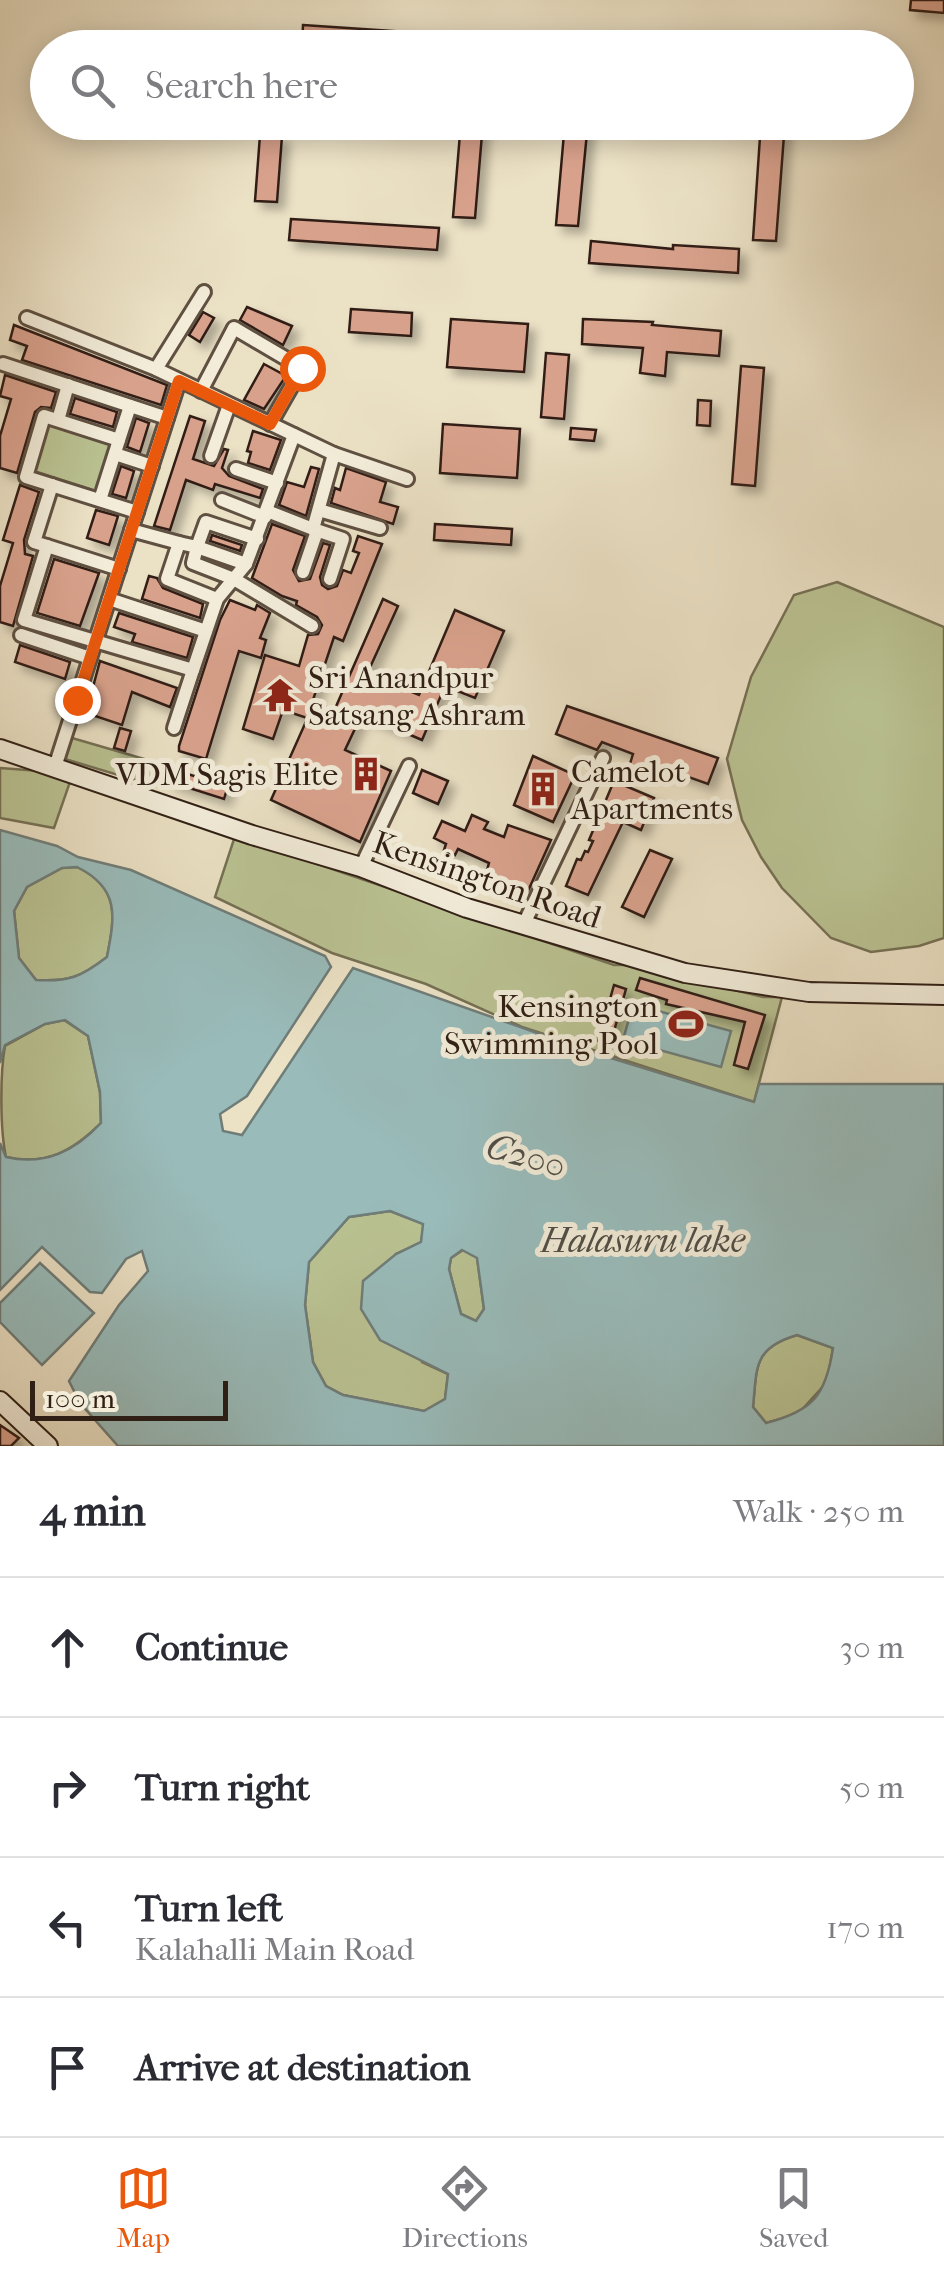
<!DOCTYPE html>
<html lang="en">
<head>
<meta charset="utf-8">
<style>
  :root { --surface:#fff; --page:#f2f2f3; --text:#2b2b33; --muted:#7c7c81; --line:#e1e1e2; --accent:#ea580c }
  body { margin:0; font-family:"IM FELL French Canon",serif; background:var(--page); color:var(--text) }
  .scale { position:absolute; left:30px; bottom:25px; width:198px; box-sizing:border-box; padding-left:10px; border:5px solid #301f15; border-top:0; font-size:28px; line-height:35px; white-space:nowrap; color:#301f15; -webkit-text-stroke:8px #f2ecd9; paint-order:stroke }
  .stop { position:absolute; width:30px; height:30px; margin:-22px; border:8px solid #ea580c; border-radius:50%; background:#fff }
  .stop.end { background:#ea580c; border-color:#fff; box-shadow:0 2px 10px #0008 }
  .list { margin:0; padding:0; list-style:none }
  h2 { display:flex; justify-content:space-between; align-items:center; height:130px; margin:0; padding:0 40px; font-size:42px }
  h2 small { font-size:32px; font-weight:400; color:var(--muted) }
  .list li { display:grid; grid-template-columns:65px 1fr auto; gap:30px; align-items:center; box-sizing:border-box; height:140px; padding:0 40px; border-top:2px solid var(--line) }
  .list b { display:block; font-size:38px; white-space:nowrap }
  .list p { margin:0; font-size:32px; white-space:nowrap; color:var(--muted) }
  .list em { font-size:32px; font-style:normal; color:var(--muted) }
  .icon { flex:none; width:55px; height:55px; fill:none; stroke:currentColor; stroke-width:2; stroke-linecap:round; stroke-linejoin:round }
  .map { position:relative; flex:none; width:944px; height:1446px; overflow:hidden }
  .search { position:absolute; background:var(--surface); box-shadow:0 5px 25px #0003; left:30px; right:30px; top:30px; height:110px; display:flex; align-items:center; gap:25px; box-sizing:border-box; padding:0 35px; border-radius:55px; color:var(--muted); font-size:38px }
  .sheet { height:690px; background:var(--surface) }
  nav { display:flex; justify-content:space-around; align-items:center; box-sizing:border-box; height:140px; border-top:2px solid var(--line); background:var(--surface); font-size:28px; color:var(--muted) }
  nav a { display:grid; justify-items:center; gap:5px }
  nav .on { color:var(--accent) }
  .map>svg:first-child { display:block }
  .green { fill:#bac292; stroke:#757054; stroke-width:2.5 }
  .water { fill:#99bcbb; stroke:#6f7d79; stroke-width:2.5; fill-rule:evenodd }
  .building { fill:#d8a18c; stroke:#301f15; stroke-width:2.5; filter:url(#shadow) }
  .lines { fill:none; stroke-linecap:round; stroke-linejoin:round }
  .street-casing { stroke:#5f5041; stroke-width:18 }
  .secondary-casing { stroke:#301f15; stroke-width:22 }
  .street { stroke:#f2ecd9; stroke-width:12 }
  .secondary { stroke:#f2ecd9; stroke-width:18 }
  .route { stroke:#ea580c; stroke-width:12 }
  .labels { text-anchor:middle; dominant-baseline:central; stroke-width:10; stroke-linejoin:round; paint-order:stroke }
  .poi-label { font-size:32px; fill:#301f15; stroke:#f2ecd9; text-anchor:start }
  .street-label { font-size:32px; fill:#301f15; stroke:#f2ecd9 }
  .water-label { font-size:35px; font-style:italic; fill:#504e47; stroke:#f2ecd9 }
</style>
</head>
<body>
<div class="map">
<svg width="944" height="1446" viewBox="0 0 944 1446">
  <defs>
    <filter id="shadow"><feDropShadow dx="7" dy="7" stdDeviation="5" flood-color="#0004"/></filter>
  </defs>
  <rect width="100%" height="100%" fill="#ebe1c5"/>
  <filter id="stains"><feTurbulence type="fractalNoise" baseFrequency=".002" numOctaves="4"/><feColorMatrix values="0 0 0 0 .2 0 0 0 0 .09 0 0 0 0 .02 0 0 0 .5 -.17"/></filter>
  <radialGradient id="worn" r=".72"><stop offset=".6" stop-color="#630" stop-opacity="0"/><stop offset="1" stop-color="#630" stop-opacity=".3"/></radialGradient>
  <g class="green">
    <polygon points="49,423 112,443 96,491 34,471"/>
    <polygon points="837,582 944,627 944,938 919,946 871,952 831,938 782,888 761,857 742,820 727,759 751,677 794,595"/>
    <polygon points="72,738 165,765 158,787 65,759"/>
    <polygon points="0,768 54,772 71,779 54,828 0,818"/>
    <polygon points="235,836 614,965 631,965 763,997 782,997 754,1102 522,1027 426,984 332,953 215,897"/>
    <path d="M 77,867 C 120,888 115,916 107,957 C 81,977 69,982 36,980 L 19,958 L 14,911 L 27,887 L 62,868 Z"/>
    <path d="M 64,1020 L 88,1036 L 100,1092 L 101,1123 C 73,1151 46,1166 6,1157 C 0,1130 0,1073 5,1046 L 45,1024 Z"/>
    <polygon points="390,1211 424,1224 421,1243 396,1254 422,1362 448,1374 445,1399 424,1411 343,1395 326,1386 313,1362 305,1305 309,1262 349,1217"/>
    <polygon points="463,1250 477,1257 484,1309 476,1321 461,1314 449,1269 451,1258"/>
    <path d="M 797,1335 L 833,1348 L 827,1382 L 798,1414 L 766,1423 L 753,1407 C 757,1367 753,1348 797,1335 Z"/>
  </g>
  <g class="water">
    <path d="M 0,830 L 57,846 L 78,857 L 131,870 L 325,956 L 331,967 L 247,1096 L 220,1114 L 223,1131 L 242,1135 L 353,968 L 588,1051 L 754,1102 L 759,1084 L 944,1084 L 944,1446 L 118,1446 L 80,1403 L 69,1381 L 119,1305 L 148,1271 L 142,1251 L 126,1259 L 102,1293 L 90,1292 L 42,1247 L 0,1290 L 0,1143 L 6,1157 C 45,1166 75,1151 101,1123 L 100,1092 L 88,1036 L 65,1020 L 45,1024 L 5,1045 L 0,1063 ZM 77,867 C 120,888 115,916 107,957 C 81,977 69,982 36,980 L 19,958 L 14,911 L 27,887 L 62,868 ZM 390,1211 L 423,1224 L 421,1242 L 396,1254 L 363,1281 L 361,1309 L 380,1340 L 448,1374 L 445,1399 L 424,1411 L 343,1395 L 326,1386 L 313,1362 L 305,1305 L 309,1262 L 349,1217 ZM 462,1250 L 477,1258 L 484,1309 L 476,1321 L 461,1314 L 449,1269 L 451,1258 ZM 797,1335 L 833,1348 C 826,1395 813,1411 766,1423 L 753,1407 C 757,1367 753,1348 797,1335 Z"/>
    <polygon points="633,1004 731,1031 721,1067 623,1040"/>
    <polygon points="40,1263 94,1313 42,1365 0,1322 0,1303"/>
  </g>
  <g class="building">
    <polygon points="911,0 944,0 944,13 910,10"/>
    <polygon points="303,25 451,35 450,48 302,46"/>
    <polygon points="461,122 483,122 475,218 453,217"/>
    <polygon points="565,122 588,122 578,226 556,225"/>
    <polygon points="761,122 785,122 776,241 753,240"/>
    <polygon points="260,135 282,136 277,202 255,201"/>
    <polygon points="291,219 439,228 437,250 289,240"/>
    <polygon points="591,241 673,249 673,245 739,249 738,273 589,263"/>
    <polygon points="247,307 292,326 283,345 240,320"/>
    <polygon points="351,309 412,313 411,336 349,332"/>
    <polygon points="203,312 214,318 200,342 189,335"/>
    <polygon points="451,319 528,324 524,372 447,367"/>
    <polygon points="583,319 653,322 652,325 721,331 719,356 667,352 665,376 640,373 643,348 582,344"/>
    <polygon points="14,325 167,385 161,405 22,360 27,346 10,340"/>
    <polygon points="546,353 569,355 564,419 541,417"/>
    <polygon points="264,364 286,376 264,409 244,400"/>
    <polygon points="741,366 764,368 755,486 732,484"/>
    <polygon points="5,375 56,392 51,408 41,407 35,412 17,473 0,468 0,436 11,399 0,396"/>
    <polygon points="75,398 117,412 113,427 70,414"/>
    <polygon points="698,400 711,401 710,426 697,425"/>
    <polygon points="190,416 205,421 193,459 214,466 224,449 228,450 222,468 229,476 263,489 260,498 215,484 213,490 186,480 170,530 154,526"/>
    <polygon points="136,418 149,423 140,452 127,447"/>
    <polygon points="443,424 520,429 517,478 440,473"/>
    <polygon points="571,428 596,430 594,441 570,439"/>
    <polygon points="253,431 281,440 270,470 248,463 251,452 247,451"/>
    <polygon points="121,466 134,471 126,498 112,494"/>
    <polygon points="311,467 319,469 306,516 279,505 287,482 304,487"/>
    <polygon points="346,468 386,482 380,502 398,507 393,524 331,503 335,488 340,490"/>
    <polygon points="20,485 39,492 24,540 25,554 33,556 13,626 0,622 0,586 13,543 3,540"/>
    <polygon points="96,510 118,516 109,545 87,538"/>
    <polygon points="272,524 305,536 293,570 299,581 310,579 323,543 330,545 320,577 322,585 328,589 337,586 343,570 351,573 359,553 353,551 358,536 382,544 343,641 334,637 307,718 283,710 273,739 243,729 265,655 299,666 308,635 318,634 322,625 317,617 296,605 297,601 282,596 252,578"/>
    <polygon points="435,524 512,529 511,545 434,540"/>
    <polygon points="212,535 242,545 240,551 210,541"/>
    <polygon points="54,559 99,573 80,626 37,613"/>
    <polygon points="149,576 157,578 163,588 203,604 200,618 142,599"/>
    <polygon points="383,599 398,606 367,674 419,695 455,610 504,631 475,698 445,686 422,740 362,714 345,750 391,771 360,842 271,800 308,717 320,721 326,707 334,711"/>
    <polygon points="230,600 255,610 257,605 270,613 260,638 266,640 261,658 239,651 206,759 179,751 179,746 220,620"/>
    <polygon points="119,613 193,637 187,658 132,642 135,634 114,627"/>
    <polygon points="20,645 70,662 65,679 15,662"/>
    <polygon points="100,661 177,688 170,707 132,692 122,725 86,713"/>
    <polygon points="567,706 718,758 708,784 652,764 648,774 629,767 633,754 602,742 597,750 556,734"/>
    <polygon points="120,728 131,731 125,751 114,748"/>
    <polygon points="533,756 575,775 553,822 514,805"/>
    <polygon points="174,770 228,786 224,799 170,782"/>
    <polygon points="422,770 448,781 438,804 413,793"/>
    <polygon points="614,781 654,798 641,830 623,822 588,895 566,886 577,859 581,860 585,851 588,852 593,841 589,840"/>
    <polygon points="472,815 488,822 484,829 504,837 508,825 551,840 528,891 485,877 489,863 458,849 455,855 444,850 446,844 434,838 442,821 465,831"/>
    <polygon points="650,850 672,859 644,917 622,907"/>
    <polygon points="640,978 765,1015 748,1069 734,1065 745,1022 666,1004 667,1000 636,990"/>
    <polygon points="614,985 626,989 610,1045 598,1041"/>
    <polygon points="0,1425 19,1438 11,1446 0,1446"/>
  </g>
  <g class="lines">
    <g class="street-casing">
      <g id="street">
        <polyline points="27,318 156,369 334,454 407,479"/>
        <polyline points="3,364 167,418"/>
        <polyline points="156,369 204,292"/>
        <polyline points="201,391 234,328 302,368 270,424"/>
        <polyline points="58,420 68,385"/>
        <polyline points="119,440 130,406"/>
        <polyline points="115,454 152,466"/>
        <polyline points="211,456 229,405"/>
        <polyline points="236,469 277,483"/>
        <polyline points="100,500 119,440 44,416 26,477 137,512"/>
        <polyline points="222,500 265,517"/>
        <polyline points="319,510 380,528"/>
        <polyline points="267,511 313,529 334,454"/>
        <polyline points="313,529 343,539 330,579"/>
        <polyline points="131,530 179,543 167,579 217,599"/>
        <polyline points="179,543 197,547 206,522 257,539"/>
        <polyline points="47,546 34,542 52,485"/>
        <polyline points="246,564 197,547 193,563 234,579 312,626"/>
        <polyline points="119,569 47,546 24,620 193,670 217,599 246,564 294,435"/>
        <polyline points="303,572 317,531"/>
        <polyline points="109,599 206,631"/>
        <polyline points="21,635 90,658"/>
        <polyline points="174,728 193,670"/>
        <polyline points="55,767 179,381"/>
        <polyline points="361,867 409,766"/>
        <polyline points="523,926 603,758"/>
      </g>
    </g>
    <g class="secondary-casing">
      <g id="secondary">
        <polyline points="0,749 252,835 361,867 467,908 685,973 809,992 944,995"/>
        <polyline points="0,1401 48,1446"/>
      </g>
    </g>
    <use href="#street" class="street"/>
    <use href="#secondary" class="secondary"/>
  </g>
  <g class="lines">
    <polyline class="route" points="77,700 179,381 270,424 302,368"/>
  </g>
  <defs>
    <g id="temple-bare" transform="scale(2.7)"><path d="M0-6L5-2H3V0L6.5 2.5H4V6H1.5V3h-3V6H-4V2.5H-6.5L-3 0V-2H-5Z" fill="#8f2418" stroke="#f2ecd9" stroke-width="2.5" paint-order="stroke"/></g>
    <g id="building-bare" transform="scale(2.7)"><path d="M-4-6H4V6H1V3H-1V6H-4ZM-2.5-4.3h1.7v1.8h-1.7ZM.8-4.3h1.7v1.8H.8ZM-2.5-1h1.7V.8h-1.7ZM.8-1h1.7V.8H.8Z" fill="#8f2418" stroke="#f2ecd9" stroke-width="2.5" paint-order="stroke"/></g>
    <g id="stadium-bare" transform="scale(2.7)"><path d="M0-5a6.5 5 0 1 0 0 10a6.5 5 0 1 0 0-10ZM-3.5-1.8h7v3.6h-7Z" fill="#8f2418" stroke="#f2ecd9" stroke-width="2.5" paint-order="stroke"/></g>
  </defs>
  <g fill-rule="evenodd">
    <use href="#temple-bare" x="280" y="695"/>
    <use href="#building-bare" x="366" y="774"/>
    <use href="#building-bare" x="543" y="789"/>
    <use href="#stadium-bare" x="686" y="1024"/>
  </g>
  <g class="labels">
    <g class="poi-label">
      <text x="308" y="677">Sri Anandpur<tspan x="308" dy="37">Satsang Ashram</tspan></text>
      <text x="571" y="771">Camelot<tspan x="571" dy="37">Apartments</tspan></text>
      <text x="338" y="774" text-anchor="end">VDM Sagis Elite</text>
      <text x="658" y="1006" text-anchor="end">Kensington<tspan x="658" dy="37">Swimming Pool</tspan></text>
    </g>
    <g class="street-label">
      <text transform="translate(487 880) rotate(19)">Kensington Road</text>
    </g>
    <g class="water-label">
      <text transform="translate(526 1156) rotate(16)">C200</text>
      <text x="643" y="1240">Halasuru lake</text>
    </g>
  </g>
  <rect width="100%" height="100%" filter="url(#stains)"/>
  <rect width="100%" height="100%" fill="url(#worn)"/>
</svg>
<div class="scale">100 m</div>
<div class="stop" style="left:302px;top:368px"></div>
<div class="stop end" style="left:77px;top:700px"></div>
<div class="search"><svg class="icon" aria-label="search" viewBox="0 0 24 24"><circle cx="10" cy="10" r="6"/><path d="M15 15l6 6"/></svg>Search here</div>
</div>
<section class="sheet">
<h2>4 min<small>Walk · 250 m</small></h2>
<ul class="list">
<li><svg class="icon" aria-label="ahead" viewBox="0 0 24 24"><path d="M12 20V5M6 11l6-6 6 6"/></svg><div><b>Continue</b></div><em>30 m</em></li>
<li><svg class="icon" aria-label="right" viewBox="0 0 24 24"><path d="M7 20v-9h11M14 6l5 5-5 5"/></svg><div><b>Turn right</b></div><em>50 m</em></li>
<li><svg class="icon" aria-label="left" viewBox="0 0 24 24"><path d="M17 20v-9H6M10 6l-5 5 5 5"/></svg><div><b>Turn left</b><p>Kalahalli Main Road</p></div><em>170 m</em></li>
<li><svg class="icon" aria-label="arrive" viewBox="0 0 24 24"><path d="M6 21V4h12l-3 4 3 4H6"/></svg><div><b>Arrive at destination</b></div></li>
</ul>
</section>
<nav>
<a class="on"><svg class="icon" aria-label="map" viewBox="0 0 24 24"><path d="M3 6l6-2 6 2 6-2v14l-6 2-6-2-6 2zM9 4v14M15 6v14"/></svg>Map</a>
<a><svg class="icon" aria-label="directions" viewBox="0 0 24 24"><path d="M12 3l9 9-9 9-9-9zM9 14v-3h6M13 9l2 2-2 2"/></svg>Directions</a>
<a><svg class="icon" aria-label="saved" viewBox="0 0 24 24"><path d="M7 4h10v16l-5-4-5 4z"/></svg>Saved</a>
</nav>
</body>
</html>
